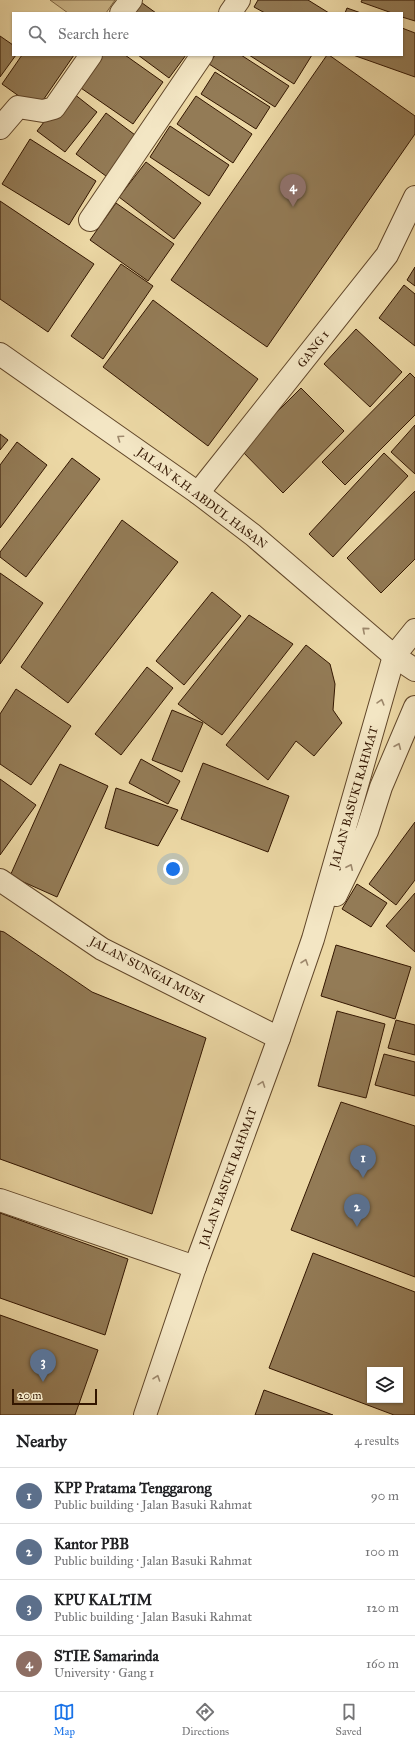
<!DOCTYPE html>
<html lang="en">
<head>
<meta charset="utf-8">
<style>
  :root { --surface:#fff; --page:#f2f2f2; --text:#202124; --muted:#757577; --line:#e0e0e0; --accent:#1a73e8 }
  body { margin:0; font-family:"IM FELL Great Primer",serif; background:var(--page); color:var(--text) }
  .controls { position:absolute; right:12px; bottom:12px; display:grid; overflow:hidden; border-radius:0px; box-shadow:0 1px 3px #0004 }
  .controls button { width:36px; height:36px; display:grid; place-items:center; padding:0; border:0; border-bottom:1px solid var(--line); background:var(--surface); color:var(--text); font:20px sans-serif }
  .scale { position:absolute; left:12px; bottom:10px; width:85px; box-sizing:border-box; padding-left:4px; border:2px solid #331600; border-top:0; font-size:11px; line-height:14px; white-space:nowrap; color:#331600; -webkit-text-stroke:3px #f3e6c4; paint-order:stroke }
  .you { position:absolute; left:173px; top:869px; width:14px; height:14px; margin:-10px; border:3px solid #fff; border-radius:50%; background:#1a73e8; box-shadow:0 0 0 6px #1a73e833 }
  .badge { display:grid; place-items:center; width:26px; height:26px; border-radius:50%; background:var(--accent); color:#fff; font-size:13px; font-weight:700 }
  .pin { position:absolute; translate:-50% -33px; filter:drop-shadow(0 1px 2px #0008) }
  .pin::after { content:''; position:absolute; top:21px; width:14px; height:12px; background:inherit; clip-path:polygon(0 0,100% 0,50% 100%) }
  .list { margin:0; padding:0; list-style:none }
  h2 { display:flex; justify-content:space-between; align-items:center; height:52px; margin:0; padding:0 16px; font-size:17px }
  h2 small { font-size:13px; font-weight:400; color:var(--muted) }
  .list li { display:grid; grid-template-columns:26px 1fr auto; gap:12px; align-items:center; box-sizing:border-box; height:56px; padding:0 16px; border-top:1px solid var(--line) }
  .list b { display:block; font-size:15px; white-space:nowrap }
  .list p { margin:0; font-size:13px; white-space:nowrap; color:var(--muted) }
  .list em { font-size:13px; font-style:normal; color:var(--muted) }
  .icon { flex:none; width:22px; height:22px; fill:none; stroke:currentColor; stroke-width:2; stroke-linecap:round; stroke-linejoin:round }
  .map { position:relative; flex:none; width:415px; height:1415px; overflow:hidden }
  .search { position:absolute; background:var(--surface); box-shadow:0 1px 3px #0004; left:12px; right:12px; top:12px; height:44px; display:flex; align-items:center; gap:10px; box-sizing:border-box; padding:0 14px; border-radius:0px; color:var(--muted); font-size:15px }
  .sheet { height:276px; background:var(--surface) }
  nav { display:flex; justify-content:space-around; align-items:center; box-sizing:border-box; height:56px; border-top:1px solid var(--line); background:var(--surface); font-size:11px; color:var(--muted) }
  nav a { display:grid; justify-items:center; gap:2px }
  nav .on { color:var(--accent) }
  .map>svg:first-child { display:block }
  .green { fill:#cdb789; stroke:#806644 }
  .building { fill:#937b56; stroke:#331600; fill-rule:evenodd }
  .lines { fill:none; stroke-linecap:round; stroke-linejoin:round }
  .minor-casing { stroke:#614629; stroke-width:24 }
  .minor { stroke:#f3e6c4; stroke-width:22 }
  .oneway { stroke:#9d886c }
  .labels { text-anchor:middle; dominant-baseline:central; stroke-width:4; stroke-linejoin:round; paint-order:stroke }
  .street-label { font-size:12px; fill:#331600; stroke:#f3e6c4 }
</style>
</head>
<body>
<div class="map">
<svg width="415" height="1415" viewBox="0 0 415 1415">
  <rect width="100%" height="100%" fill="#ecd8a5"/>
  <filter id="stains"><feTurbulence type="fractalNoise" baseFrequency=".005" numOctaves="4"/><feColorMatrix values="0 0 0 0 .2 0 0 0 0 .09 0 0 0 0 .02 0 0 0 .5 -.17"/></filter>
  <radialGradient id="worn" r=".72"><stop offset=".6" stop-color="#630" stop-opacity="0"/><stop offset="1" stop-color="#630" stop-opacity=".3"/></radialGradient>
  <polygon class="green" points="50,0 115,0 106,13 68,13"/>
  <g class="building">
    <polygon points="138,0 156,13 127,13"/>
    <polygon points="258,0 308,0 329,13 265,13 254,7"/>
    <polygon points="362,0 415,0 415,21 402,17 402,13 392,13 361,2"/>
    <polygon points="347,8 361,13 345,13"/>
    <polygon points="402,28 415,33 415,77 353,55 402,55"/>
    <polygon points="0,36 13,45 13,55 16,55 0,77"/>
    <polygon points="22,55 74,55 37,109 2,84"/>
    <polygon points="99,55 125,55 163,82 133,124 78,86"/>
    <polygon points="138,55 186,55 169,78"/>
    <polygon points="215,55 241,55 289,86 275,107 209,64"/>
    <polygon points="249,55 312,55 294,84"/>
    <polygon points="327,55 329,55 415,116 415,134 267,347 171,280"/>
    <polygon points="215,72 270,107 256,129 201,94"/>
    <polygon points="69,90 97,112 65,152 37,131"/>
    <polygon points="196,96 252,134 233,163 177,124"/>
    <polygon points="106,113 139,138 110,179 76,154"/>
    <polygon points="170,126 229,165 209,196 150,157"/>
    <polygon points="30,139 96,181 69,225 2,184"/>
    <polygon points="146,162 201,203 174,239 119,197"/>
    <polygon points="0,201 94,264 48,332 0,299"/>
    <polygon points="116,203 174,244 148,281 90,240"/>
    <polygon points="121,264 153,286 103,359 71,336"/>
    <polygon points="415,267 415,286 407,280"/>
    <polygon points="404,285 415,294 415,346 379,318"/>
    <polygon points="153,300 258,379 208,446 103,367"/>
    <polygon points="356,329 402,372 370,407 324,364"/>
    <polygon points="410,373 415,378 415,415 345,485 322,462"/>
    <polygon points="301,388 344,431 283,493 240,449"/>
    <polygon points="415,425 415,474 391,452"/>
    <polygon points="0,434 8,440 0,450"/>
    <polygon points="17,442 47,465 0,528 0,465"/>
    <polygon points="384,453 408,476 333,557 309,534"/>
    <polygon points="72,458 100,479 26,577 0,557 0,552"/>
    <polygon points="415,491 415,559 381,593 347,558"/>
    <polygon points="122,520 178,562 68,703 21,667"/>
    <polygon points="0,573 43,603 0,664"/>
    <polygon points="212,592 241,616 184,685 156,661"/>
    <polygon points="249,615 293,644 222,735 178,704"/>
    <polygon points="306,645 330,664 335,684 333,710 342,723 314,756 296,741 268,780 226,745"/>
    <polygon points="147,667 173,688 121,755 95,734"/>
    <polygon points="16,689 71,726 31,785 0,764 0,714"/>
    <polygon points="172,710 203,723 182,772 152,760"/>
    <polygon points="141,759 180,781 168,804 129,783"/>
    <polygon points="203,763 289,796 268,852 181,819"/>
    <polygon points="60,764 108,786 57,897 10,876"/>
    <polygon points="0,779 36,805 0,855"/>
    <polygon points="116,788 178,810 158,846 105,828"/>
    <polygon points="415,822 415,880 396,905 369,884"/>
    <polygon points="357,884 387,903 371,927 342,909"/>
    <polygon points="415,893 415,952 386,926"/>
    <polygon points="0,931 4,932 92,992 206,1038 152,1214 0,1159"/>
    <polygon points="336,945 411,967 395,1019 321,996"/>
    <polygon points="337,1011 385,1024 366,1098 318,1086"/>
    <polygon points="396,1020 415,1025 415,1055 388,1048"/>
    <polygon points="384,1054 415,1062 415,1096 375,1085"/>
    <polygon points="341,1102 415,1126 415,1277 291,1230"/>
    <polygon points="0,1213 128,1259 105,1335 0,1298"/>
    <path d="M 313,1253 L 415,1292 L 415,1415 L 394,1415 L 269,1368 ZM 370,1370 L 400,1370 L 400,1400 L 370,1400 Z"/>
    <polygon points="0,1315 98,1350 75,1415 0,1415"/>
    <polygon points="264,1390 333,1415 255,1415"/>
  </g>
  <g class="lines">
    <g class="minor-casing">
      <g id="minor">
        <polyline points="121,13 131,0"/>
        <polyline points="230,13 239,0"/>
        <polyline points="0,128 18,107 43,111 54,108 91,55"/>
        <polyline points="90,220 202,55"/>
        <polyline points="0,354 198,493 253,535 394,656 415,670"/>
        <polyline points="198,493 387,255 415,197"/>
        <polyline points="0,880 102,949 279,1038"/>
        <polyline points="336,895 367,831 381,787 415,707"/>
        <polyline points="0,1200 195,1267"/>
        <polyline points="145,1415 195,1267 279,1038 313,939 394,656 415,630"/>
      </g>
    </g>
    <use href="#minor" class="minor"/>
  </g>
  <defs><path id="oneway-chevron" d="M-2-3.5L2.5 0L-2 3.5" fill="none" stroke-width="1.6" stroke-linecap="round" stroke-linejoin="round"/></defs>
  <g class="oneway">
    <use href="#oneway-chevron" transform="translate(120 438) rotate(-145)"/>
    <use href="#oneway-chevron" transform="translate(365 630) rotate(-139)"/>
    <use href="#oneway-chevron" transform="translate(381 702) rotate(-74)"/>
    <use href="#oneway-chevron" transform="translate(398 746) rotate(-67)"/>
    <use href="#oneway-chevron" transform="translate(350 867) rotate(-65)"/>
    <use href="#oneway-chevron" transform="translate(305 962) rotate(-71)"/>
    <use href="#oneway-chevron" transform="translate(262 1084) rotate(-70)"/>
    <use href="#oneway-chevron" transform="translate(157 1378) rotate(-71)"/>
  </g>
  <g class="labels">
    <g class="street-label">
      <text transform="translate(313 349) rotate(-52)">GANG 1</text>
      <text transform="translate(202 498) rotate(37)">JALAN K.H. ABDUL HASAN</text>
      <text transform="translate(354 797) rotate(-74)">JALAN BASUKI RAHMAT</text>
      <text transform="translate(147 970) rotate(28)">JALAN SUNGAI MUSI</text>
      <text transform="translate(228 1177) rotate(-70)">JALAN BASUKI RAHMAT</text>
    </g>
  </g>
  <rect width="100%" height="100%" filter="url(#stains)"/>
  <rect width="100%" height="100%" fill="url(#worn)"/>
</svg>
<div class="controls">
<button><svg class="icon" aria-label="layers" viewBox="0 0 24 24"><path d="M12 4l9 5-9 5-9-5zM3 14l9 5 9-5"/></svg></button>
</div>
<div class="scale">20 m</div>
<div class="you"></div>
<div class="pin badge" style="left:363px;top:1178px;background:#5c6f8a">1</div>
<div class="pin badge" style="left:357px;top:1227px;background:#5c6f8a">2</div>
<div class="pin badge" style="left:43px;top:1382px;background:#5c6f8a">3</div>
<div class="pin badge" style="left:293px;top:207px;background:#8d6e63">4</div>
<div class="search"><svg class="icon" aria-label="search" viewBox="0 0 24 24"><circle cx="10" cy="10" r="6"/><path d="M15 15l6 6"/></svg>Search here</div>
</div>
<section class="sheet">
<h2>Nearby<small>4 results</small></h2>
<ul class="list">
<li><span class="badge" style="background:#5c6f8a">1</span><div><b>KPP Pratama Tenggarong</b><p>Public building · Jalan Basuki Rahmat</p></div><em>90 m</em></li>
<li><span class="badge" style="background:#5c6f8a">2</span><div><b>Kantor PBB</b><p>Public building · Jalan Basuki Rahmat</p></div><em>100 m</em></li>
<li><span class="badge" style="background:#5c6f8a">3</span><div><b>KPU KALTIM</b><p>Public building · Jalan Basuki Rahmat</p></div><em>120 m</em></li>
<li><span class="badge" style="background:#8d6e63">4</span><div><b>STIE Samarinda</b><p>University · Gang 1</p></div><em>160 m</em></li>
</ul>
</section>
<nav>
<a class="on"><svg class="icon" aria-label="map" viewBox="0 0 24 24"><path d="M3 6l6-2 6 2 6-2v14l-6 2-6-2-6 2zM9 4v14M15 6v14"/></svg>Map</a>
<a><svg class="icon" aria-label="directions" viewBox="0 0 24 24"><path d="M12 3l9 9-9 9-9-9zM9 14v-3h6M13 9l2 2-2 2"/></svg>Directions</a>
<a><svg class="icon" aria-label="saved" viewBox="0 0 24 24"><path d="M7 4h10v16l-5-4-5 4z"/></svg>Saved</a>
</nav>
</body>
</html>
